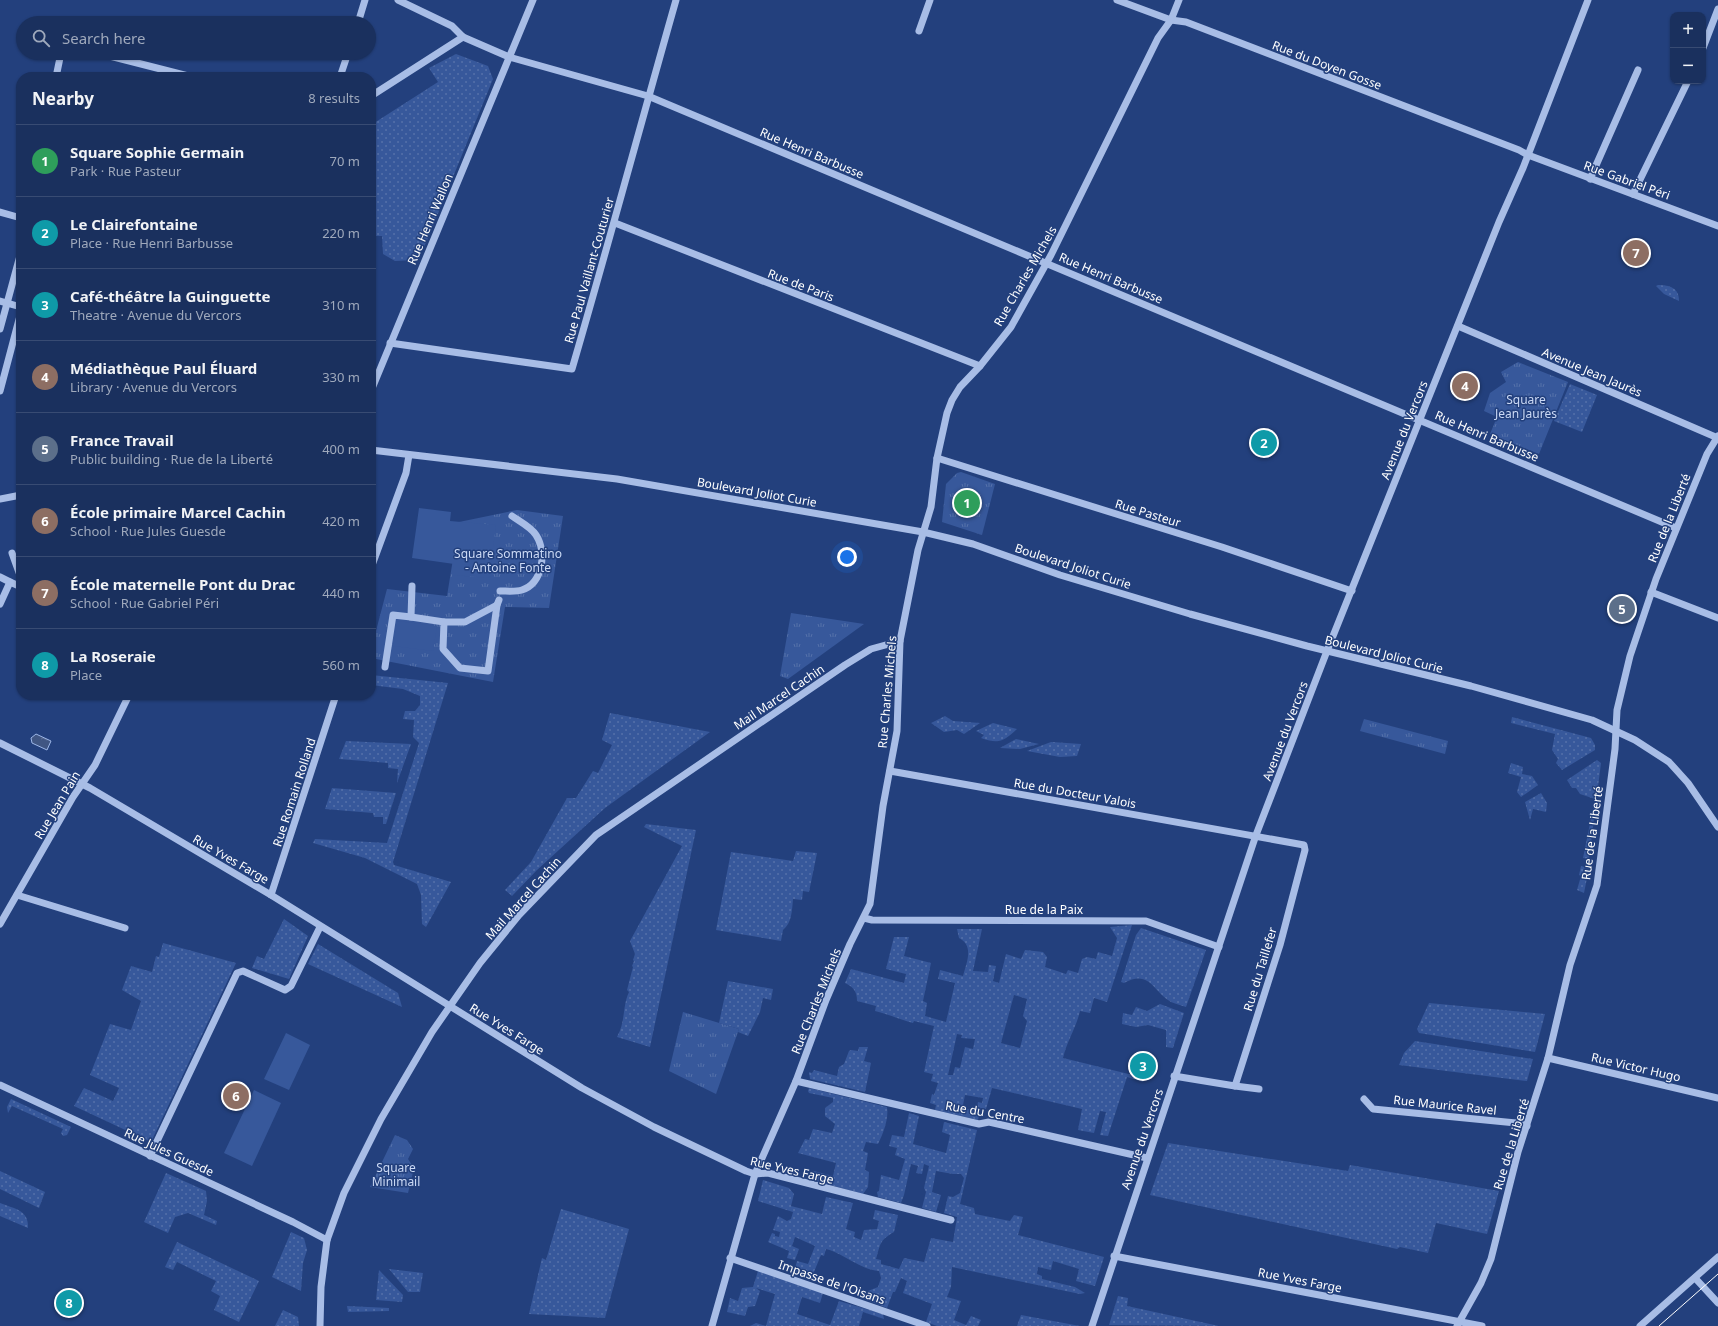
<!DOCTYPE html>
<html lang="en">
<head>
<meta charset="utf-8">
<style>
  :root { --surface:#1a305e; --page:#273c67; --text:#f1f3f6; --muted:#9fa9bc; --line:#384b73; --accent:#d6ab8b }
  body { margin:0; font-family:"Noto Sans",sans-serif; background:var(--page); color:var(--text) }
  .controls { position:absolute; right:12px; top:12px; display:grid; overflow:hidden; border-radius:8px; box-shadow:0 1px 3px #0004 }
  .controls button { width:36px; height:36px; display:grid; place-items:center; padding:0; border:0; border-bottom:1px solid var(--line); background:var(--surface); color:var(--text); font:20px sans-serif }
  .you { position:absolute; left:847px; top:557px; width:14px; height:14px; margin:-10px; border:3px solid #fff; border-radius:50%; background:#1a73e8; box-shadow:0 0 0 6px #1a73e833 }
  .badge { display:grid; place-items:center; width:26px; height:26px; border-radius:50%; background:var(--accent); color:#fff; font-size:13px; font-weight:700 }
  .pin { position:absolute; translate:-50% -50%; border:2px solid #fff; box-shadow:0 1px 4px #0006 }
  .list { margin:0; padding:0; list-style:none }
  h2 { display:flex; justify-content:space-between; align-items:center; height:52px; margin:0; padding:0 16px; font-size:17px }
  h2 small { font-size:13px; font-weight:400; color:var(--muted) }
  .list li { display:grid; grid-template-columns:26px 1fr auto; gap:12px; align-items:center; box-sizing:border-box; height:72px; padding:0 16px; border-top:1px solid var(--line) }
  .list b { display:block; font-size:15px; white-space:nowrap }
  .list p { margin:0; font-size:13px; white-space:nowrap; color:var(--muted) }
  .list em { font-size:13px; font-style:normal; color:var(--muted) }
  .icon { flex:none; width:22px; height:22px; fill:none; stroke:currentColor; stroke-width:2; stroke-linecap:round; stroke-linejoin:round }
  .map { position:relative; flex:none; width:1718px; height:1326px; overflow:hidden }
  .search { position:absolute; background:var(--surface); box-shadow:0 1px 3px #0004; left:16px; top:16px; width:360px; height:44px; display:flex; align-items:center; gap:10px; box-sizing:border-box; padding:0 14px; border-radius:22px; color:var(--muted); font-size:15px }
  .panel { position:absolute; background:var(--surface); box-shadow:0 1px 3px #0004; left:16px; top:72px; width:360px; height:628px; border-radius:16px }
  .map>svg:first-child { display:block }
  .grass { fill:url(#grass-dots); fill-rule:evenodd }
  .park { fill:url(#park-tufts) }
  .garden { fill:#37589b }
  .water { fill:url(#water-ripples); stroke:#9cb6e7 }
  .lines { fill:none; stroke-linecap:round; stroke-linejoin:round }
  .minor { stroke:#a8bde6; stroke-width:7 }
  .tram { stroke:#fff; stroke-width:1 }
  .labels { text-anchor:middle; dominant-baseline:central; stroke-width:3; stroke-linejoin:round; paint-order:stroke }
  .street-label { font-size:12px; fill:#fff; stroke:#23407d }
  .park-label { font-size:12px; fill:#cbd9f5; stroke:#23407d }
</style>
</head>
<body>
<div class="map">
<svg width="1718" height="1326" viewBox="0 0 1718 1326">
  <defs>
    <pattern id="grass-dots" width="8" height="8" patternUnits="userSpaceOnUse"><rect width="8" height="8" fill="#37589b"/><path d="M2 2h.1M6 6h.1" fill="none" stroke="#5571aa" stroke-width="1.8" stroke-linecap="round"/></pattern>
    <pattern id="park-tufts" width="24" height="20" patternUnits="userSpaceOnUse"><rect width="24" height="20" fill="#37589b"/><path d="M3 7l-1-3M5 7V3M7 7l1-3M15 17l-1-3M17 17v-4M19 17l1-3" fill="none" stroke="#5571aa"/></pattern>
    <pattern id="water-ripples" width="26" height="14" patternUnits="userSpaceOnUse"><rect width="26" height="14" fill="#405683"/><path d="M2 4q2-2 4 0t4 0M15 11q2-2 4 0t4 0" fill="none" stroke="#5d6f96"/></pattern>
  </defs>
  <rect width="100%" height="100%" fill="#23407d"/>
  <g class="grass">
    <polygon points="456,54 488,66 493,79 426,243 416,260 395,261 383,254 382,236 371,236 371,125 438,82 429,68"/>
    <path d="M 1658,285 C 1670,285 1679,288 1679,301 L 1664,294 L 1656,286 Z"/>
    <polygon points="1570,384 1597,395 1582,432 1554,421"/>
    <polygon points="371,675 448,683 393,862 394,865 451,882 426,927 422,924 421,895 417,884 365,858 313,843 315,839 387,843 419,743 413,737 414,720 403,719 405,711 415,711 420,705 420,696 403,689 371,685"/>
    <polygon points="610,713 710,732 605,808 537,870 512,896 505,890 531,862 567,798 576,798 593,771 598,773 612,745 602,740"/>
    <polygon points="945,716 953,721 980,723 964,734 957,730 944,732 931,723"/>
    <polygon points="1512,717 1591,738 1595,745 1595,750 1562,770 1556,763 1558,759 1552,750 1555,734 1511,723"/>
    <path d="M 993,723 L 1017,729 C 1003,742 999,744 981,738 L 984,735 L 976,731 Z"/>
    <polygon points="1016,739 1039,744 1020,749 1000,748"/>
    <polygon points="346,741 411,744 397,783 398,769 388,768 388,763 339,759"/>
    <polygon points="1051,742 1052,742 1081,744 1077,756 1060,757 1027,751"/>
    <polygon points="1597,760 1601,763 1589,859 1583,858 1595,799 1580,794 1576,788 1572,788 1567,780"/>
    <polygon points="1511,763 1523,767 1522,774 1532,776 1538,785 1521,797 1517,792 1521,777 1508,773"/>
    <polygon points="332,788 396,793 386,824 383,824 383,817 374,817 373,813 325,809"/>
    <polygon points="1541,793 1547,803 1546,812 1533,809 1530,820 1525,802"/>
    <path d="M 646,824 L 696,830 L 650,1047 L 617,1037 C 626,1021 622,1007 629,992 L 627,990 L 633,967 L 632,966 L 634,961 L 633,960 L 635,954 L 630,941 L 682,846 L 644,827 Z"/>
    <path d="M 796,851 L 817,853 L 809,892 L 803,891 L 802,900 L 793,899 C 792,910 792,923 783,930 L 781,941 L 716,930 L 731,852 L 793,861 Z"/>
    <polygon points="1581,866 1589,868 1584,893 1577,890 1581,876 1579,875"/>
    <polygon points="284,919 308,936 289,979 252,968 257,956 264,959"/>
    <path d="M 1132,925 L 1107,1002 L 1094,998 L 1090,1013 L 1080,1011 C 1076,1028 1067,1041 1063,1058 L 1145,1078 L 1143,1082 L 1127,1077 L 1108,1136 L 1100,1135 L 1106,1112 L 1100,1111 L 1094,1133 L 1078,1130 L 1082,1109 L 992,1088 L 986,1109 L 981,1108 L 978,1120 L 935,1110 L 936,1105 L 930,1103 L 932,1094 L 934,1095 L 938,1083 L 931,1081 L 933,1074 L 924,1072 L 934,1026 L 914,1021 L 913,1023 C 901,1020 888,1014 875,1011 L 876,1006 L 857,1001 C 857,991 853,987 845,983 L 851,969 L 904,983 L 906,974 L 886,969 L 894,937 L 909,937 L 904,956 L 931,963 L 923,1001 L 927,1003 L 925,1016 L 946,1022 L 955,983 L 938,979 L 940,970 L 963,976 C 967,961 974,946 959,938 L 957,929 L 982,929 L 973,971 L 988,972 L 989,965 L 996,966 L 993,981 L 999,983 L 1006,954 L 1021,959 L 1025,950 L 1043,952 L 1047,957 L 1045,967 L 1066,974 L 1068,970 L 1078,973 L 1082,959 L 1087,957 L 1096,959 L 1098,952 L 1112,956 L 1117,938 L 1110,927 ZM 1014,995 L 1027,999 L 1023,1016 L 1027,1021 L 1020,1048 L 1001,1043 ZM 957,1034 L 962,1035 L 961,1038 L 975,1039 L 973,1049 L 965,1047 L 960,1068 L 955,1067 L 953,1075 L 948,1075 ZM 965,1095 L 983,1098 L 982,1103 L 978,1102 L 976,1111 L 967,1109 L 966,1110 L 962,1110 Z"/>
    <path d="M 1141,928 L 1206,950 L 1186,1007 C 1181,1005 1175,1004 1171,1002 C 1153,992 1150,969 1124,983 L 1121,982 L 1136,935 Z"/>
    <polygon points="163,943 236,963 151,1142 74,1106 84,1088 113,1101 119,1088 90,1075 110,1024 131,1030 141,1001 122,990 131,966 152,972 156,956 159,957"/>
    <polygon points="318,944 398,993 402,1007 308,964"/>
    <polygon points="728,981 773,989 771,1000 763,998 760,1012 748,1036 738,1032 739,1029 719,1023"/>
    <polygon points="1429,1003 1545,1014 1535,1052 1419,1033 1417,1029"/>
    <polygon points="1160,1004 1184,1013 1173,1048 1166,1047 1166,1030 1148,1025 1136,1027 1122,1024 1123,1013 1132,1015 1136,1007 1147,1011"/>
    <polygon points="1415,1041 1533,1059 1527,1081 1399,1065 1404,1053"/>
    <polygon points="859,1047 868,1047 864,1061 871,1063 865,1092 810,1079 809,1072 812,1073 814,1070 837,1076 839,1067 844,1064 849,1051 851,1050 858,1051"/>
    <path d="M 809,1088 L 887,1107 C 889,1119 883,1134 878,1144 L 866,1142 L 863,1151 L 868,1153 L 865,1170 L 869,1172 L 868,1187 L 863,1194 L 812,1180 L 814,1171 L 833,1176 L 836,1163 L 798,1153 L 805,1139 L 809,1140 L 813,1129 L 832,1133 L 835,1124 L 825,1116 L 825,1108 L 833,1102 L 833,1098 L 809,1093 L 808,1091 Z"/>
    <polygon points="11,1099 71,1127 67,1135 63,1136 61,1133 63,1129 12,1106 8,1113 7,1107"/>
    <path d="M 909,1113 L 919,1116 L 913,1144 L 946,1153 L 950,1135 L 942,1132 L 944,1122 L 977,1130 L 960,1204 L 974,1208 L 975,1214 L 1010,1221 L 1014,1215 L 1023,1217 L 1018,1235 L 1104,1257 L 1095,1286 L 1076,1281 L 1079,1269 L 1053,1261 L 1051,1270 L 1038,1267 L 1037,1274 L 1042,1276 L 1042,1279 L 1075,1287 L 1085,1293 L 1080,1294 L 952,1267 L 951,1287 L 947,1297 L 961,1301 L 954,1320 L 966,1325 L 971,1316 L 981,1320 L 978,1326 L 937,1326 L 926,1322 L 932,1304 L 903,1293 L 907,1281 L 901,1278 L 895,1292 L 893,1292 L 887,1308 L 862,1298 L 868,1291 L 878,1287 L 881,1278 L 879,1271 C 859,1269 845,1254 826,1249 L 824,1256 L 821,1255 L 811,1279 L 794,1272 L 797,1261 L 808,1264 L 815,1246 L 795,1237 L 792,1246 L 799,1249 L 795,1260 L 787,1258 L 789,1251 L 768,1242 L 772,1233 L 775,1234 L 775,1236 L 779,1237 L 780,1232 L 773,1230 L 778,1216 L 787,1221 L 791,1219 L 793,1212 L 758,1201 L 763,1180 L 789,1188 L 794,1194 L 791,1206 L 822,1214 L 826,1197 L 853,1203 L 846,1229 L 855,1232 L 854,1237 L 861,1240 L 864,1230 L 877,1229 L 879,1221 L 873,1219 L 875,1210 L 898,1215 L 894,1232 C 879,1241 881,1243 876,1259 L 881,1260 L 881,1264 L 899,1269 L 904,1258 L 924,1262 L 931,1238 L 953,1242 L 957,1217 L 944,1213 L 948,1196 L 953,1197 L 960,1193 L 964,1178 L 961,1174 L 953,1174 L 936,1171 L 932,1192 L 941,1195 L 936,1212 L 922,1208 L 926,1192 L 924,1188 L 929,1166 L 924,1164 L 922,1174 L 916,1173 L 918,1166 L 911,1164 L 904,1195 L 901,1203 L 878,1197 L 877,1192 L 879,1191 L 881,1175 L 899,1180 L 905,1159 L 895,1155 L 897,1148 L 889,1146 L 892,1135 L 904,1137 Z"/>
    <polygon points="1168,1143 1348,1171 1350,1165 1499,1191 1487,1234 1436,1223 1428,1253 1400,1247 1397,1249 1150,1195"/>
    <polygon points="0,1171 45,1192 39,1208 0,1189"/>
    <polygon points="166,1173 206,1191 207,1201 204,1215 217,1221 216,1225 188,1213 175,1217 168,1233 144,1222"/>
    <path d="M 0,1203 C 15,1209 29,1210 28,1228 L 0,1216 Z"/>
    <polygon points="561,1209 629,1229 605,1318 529,1314 542,1258 546,1260"/>
    <polygon points="291,1232 304,1238 307,1250 303,1263 301,1291 272,1277"/>
    <polygon points="177,1242 259,1281 239,1322 214,1310 220,1296 211,1291 216,1281 177,1262 173,1270 165,1267"/>
    <polygon points="389,1269 423,1273 420,1292 408,1292"/>
    <polygon points="379,1270 403,1295 402,1302 376,1300"/>
    <polygon points="758,1271 823,1293 820,1303 802,1297 797,1314 830,1325 839,1301 883,1314 884,1319 863,1312 859,1326 750,1326 756,1323 766,1326 775,1294 756,1288 760,1291 755,1306 748,1307 745,1316 727,1312 730,1298 738,1301 742,1288 753,1287"/>
    <polygon points="1118,1296 1128,1298 1127,1306 1219,1326 1109,1325"/>
    <polygon points="347,1306 389,1308 389,1311 348,1312"/>
    <polygon points="283,1310 298,1317 299,1326 275,1326"/>
    <polygon points="1021,1315 1080,1326 1017,1326"/>
  </g>
  <g class="park">
    <polygon points="1518,362 1568,382 1539,454 1490,434 1497,417 1484,411 1490,393 1506,382 1501,372"/>
    <polygon points="961,472 995,484 982,535 942,522 946,484 957,473"/>
    <polygon points="517,510 563,516 549,608 505,607 493,682 371,658 371,650 387,589 447,596 459,522"/>
    <polygon points="791,613 864,624 788,679 780,676"/>
    <polygon points="1364,719 1448,741 1445,754 1360,731"/>
    <polygon points="683,1012 739,1029 716,1094 669,1071"/>
    <polygon points="395,1135 407,1140 413,1149 408,1159 414,1168 408,1193 370,1187"/>
  </g>
  <g class="garden">
    <polygon points="419,508 451,512 450,521 496,525 489,578 452,575 454,564 412,558"/>
    <polygon points="397,621 437,626 433,651 393,646"/>
    <polygon points="286,1033 310,1045 289,1090 264,1079"/>
    <polygon points="254,1090 281,1103 252,1166 224,1153"/>
  </g>
  <polygon class="water" points="36,734 51,741 47,750 32,743 31,738"/>
  <g class="lines">
    <g class="minor">
      <polyline points="398,0 452,26 463,37 509,57 648,96 1676,528"/>
      <polyline points="1117,0 1171,20 1186,22 1519,150 1528,155 1718,226"/>
      <polyline points="358,23 365,0"/>
      <polyline points="919,31 930,0"/>
      <polyline points="1703,48 1718,9"/>
      <polyline points="98,53 192,77"/>
      <polyline points="56,77 61,53"/>
      <polyline points="340,77 348,53"/>
      <polyline points="371,96 463,37"/>
      <polyline points="1590,179 1638,70"/>
      <polyline points="1633,194 1688,81"/>
      <polyline points="0,212 21,218"/>
      <polyline points="615,223 980,366"/>
      <polyline points="0,301 21,307"/>
      <polyline points="1458,326 1718,438"/>
      <polyline points="0,329 21,252"/>
      <path d="M 390,343 L 572,369 C 608,246 641,123 676,0"/>
      <polyline points="0,391 21,312"/>
      <polyline points="371,391 533,0"/>
      <polyline points="371,450 617,479 923,532 973,544 1060,575 1190,614 1307,646 1471,686 1592,720 1635,740 1669,762 1688,783 1718,827"/>
      <polyline points="937,458 1222,547 1352,591"/>
      <polyline points="0,499 21,495"/>
      <polyline points="12,553 21,578"/>
      <polyline points="371,568 406,473 409,455"/>
      <polyline points="0,577 10,582 0,604"/>
      <polyline points="10,582 19,586 21,585"/>
      <polyline points="412,586 411,617 444,622 443,649 460,668 488,671 497,605"/>
      <path d="M 500,591 C 507,591 516,592 522,590 C 543,583 547,552 536,535 C 531,527 519,521 512,516"/>
      <polyline points="1651,592 1718,618"/>
      <polyline points="444,622 465,622 497,605 499,600"/>
      <polyline points="385,667 393,615 411,617"/>
      <polyline points="0,743 90,788 271,895 582,1088 654,1127 746,1171 755,1174 768,1173 951,1220"/>
      <polyline points="890,771 1304,845 1305,850 1280,945 1235,1086 1174,1076"/>
      <polyline points="17,895 125,928"/>
      <polyline points="271,895 336,695"/>
      <polyline points="864,918 872,920 1146,921 1219,947"/>
      <polyline points="0,924 73,797 95,765 129,695"/>
      <polyline points="1548,1058 1718,1098"/>
      <polyline points="796,1081 979,1124 989,1122 1147,1158"/>
      <polyline points="0,1085 293,1222 327,1240"/>
      <polyline points="1235,1086 1259,1089"/>
      <polyline points="1364,1099 1373,1109 1516,1123 1527,1126"/>
      <polyline points="150,1156 237,973 243,971 285,990 291,986 320,927"/>
      <polyline points="1114,1256 1482,1326"/>
      <polyline points="730,1258 927,1326"/>
      <polyline points="1695,1278 1718,1303"/>
      <polyline points="320,1326 321,1287 327,1240 344,1193 381,1119 432,1032 480,963 519,915 596,835 845,665 871,649 900,641"/>
      <polyline points="712,1326 755,1174 796,1081 826,1000 850,944 870,904 883,806 897,731 900,641 918,550 931,507 937,458 947,413 952,400 960,387 980,366 1011,327 1051,255 1158,38 1171,20 1179,0"/>
      <polyline points="1092,1326 1256,835 1327,651 1499,222 1523,168 1588,0"/>
      <polyline points="1457,1326 1481,1283 1491,1259 1518,1152 1548,1058 1570,965 1597,885 1615,749 1617,710 1630,656 1656,579 1707,454 1718,436"/>
      <polyline points="1640,1326 1718,1257"/>
    </g>
    <polyline class="tram" points="1659,1326 1718,1274"/>
  </g>
  <g class="labels">
    <g class="street-label">
      <text transform="translate(1327 65) rotate(21)">Rue du Doyen Gosse</text>
      <text transform="translate(812 153) rotate(23)">Rue Henri Barbusse</text>
      <text transform="translate(1627 180) rotate(20)">Rue Gabriel Péri</text>
      <text transform="translate(430 219) rotate(-67)">Rue Henri Wallon</text>
      <text transform="translate(589 270) rotate(-74)">Rue Paul Vaillant-Couturier</text>
      <text transform="translate(1025 276) rotate(-60)">Rue Charles Michels</text>
      <text transform="translate(1111 278) rotate(23)">Rue Henri Barbusse</text>
      <text transform="translate(801 285) rotate(21)">Rue de Paris</text>
      <text transform="translate(1592 372) rotate(23)">Avenue Jean Jaurès</text>
      <text transform="translate(1404 430) rotate(-68)">Avenue du Vercors</text>
      <text transform="translate(1487 436) rotate(23)">Rue Henri Barbusse</text>
      <text transform="translate(757 492) rotate(10)">Boulevard Joliot Curie</text>
      <text transform="translate(1148 513) rotate(17)">Rue Pasteur</text>
      <text transform="translate(1669 518) rotate(-68)">Rue de la Liberté</text>
      <text transform="translate(1073 566) rotate(18)">Boulevard Joliot Curie</text>
      <text transform="translate(1384 654) rotate(14)">Boulevard Joliot Curie</text>
      <text transform="translate(887 692) rotate(-85)">Rue Charles Michels</text>
      <text transform="translate(779 697) rotate(-34)">Mail Marcel Cachin</text>
      <text transform="translate(1285 731) rotate(-69)">Avenue du Vercors</text>
      <text transform="translate(294 792) rotate(-72)">Rue Romain Rolland</text>
      <text transform="translate(1075 793) rotate(10)">Rue du Docteur Valois</text>
      <text transform="translate(57 805) rotate(-59)">Rue Jean Pain</text>
      <text transform="translate(1592 833) rotate(-82)">Rue de la Liberté</text>
      <text transform="translate(231 859) rotate(30)">Rue Yves Farge</text>
      <text transform="translate(523 898) rotate(-48)">Mail Marcel Cachin</text>
      <text x="1044" y="909">Rue de la Paix</text>
      <text transform="translate(1260 969) rotate(-73)">Rue du Taillefer</text>
      <text transform="translate(816 1001) rotate(-68)">Rue Charles Michels</text>
      <text transform="translate(507 1029) rotate(32)">Rue Yves Farge</text>
      <text transform="translate(1636 1067) rotate(13)">Rue Victor Hugo</text>
      <text transform="translate(1445 1105) rotate(6)">Rue Maurice Ravel</text>
      <text transform="translate(985 1112) rotate(10)">Rue du Centre</text>
      <text transform="translate(1142 1139) rotate(-71)">Avenue du Vercors</text>
      <text transform="translate(1511 1144) rotate(-73)">Rue de la Liberté</text>
      <text transform="translate(169 1152) rotate(25)">Rue Jules Guesde</text>
      <text transform="translate(792 1170) rotate(13)">Rue Yves Farge</text>
      <text transform="translate(1300 1280) rotate(11)">Rue Yves Farge</text>
      <text transform="translate(832 1282) rotate(19)">Impasse de l'Oisans</text>
    </g>
    <g class="park-label">
      <text x="1526" y="399">Square<tspan x="1526" dy="14">Jean Jaurès</tspan></text>
      <text x="508" y="553">Square Sommatino<tspan x="508" dy="14">- Antoine Fonte</tspan></text>
      <text x="396" y="1167">Square<tspan x="396" dy="14">Minimail</tspan></text>
    </g>
  </g>
</svg>
<div class="controls">
<button>+</button>
<button>−</button>
</div>
<div class="you"></div>
<div class="pin badge" style="left:967px;top:503px;background:#2e9e5b">1</div>
<div class="pin badge" style="left:1264px;top:443px;background:#0f9aa8">2</div>
<div class="pin badge" style="left:1143px;top:1066px;background:#0f9aa8">3</div>
<div class="pin badge" style="left:1465px;top:386px;background:#8d6e63">4</div>
<div class="pin badge" style="left:1622px;top:609px;background:#5c6f8a">5</div>
<div class="pin badge" style="left:236px;top:1096px;background:#8d6e63">6</div>
<div class="pin badge" style="left:1636px;top:253px;background:#8d6e63">7</div>
<div class="pin badge" style="left:69px;top:1303px;background:#0f9aa8">8</div>
<div class="search"><svg class="icon" aria-label="search" viewBox="0 0 24 24"><circle cx="10" cy="10" r="6"/><path d="M15 15l6 6"/></svg>Search here</div>
<section class="panel">
<h2>Nearby<small>8 results</small></h2>
<ul class="list">
<li><span class="badge" style="background:#2e9e5b">1</span><div><b>Square Sophie Germain</b><p>Park · Rue Pasteur</p></div><em>70 m</em></li>
<li><span class="badge" style="background:#0f9aa8">2</span><div><b>Le Clairefontaine</b><p>Place · Rue Henri Barbusse</p></div><em>220 m</em></li>
<li><span class="badge" style="background:#0f9aa8">3</span><div><b>Café-théâtre la Guinguette</b><p>Theatre · Avenue du Vercors</p></div><em>310 m</em></li>
<li><span class="badge" style="background:#8d6e63">4</span><div><b>Médiathèque Paul Éluard</b><p>Library · Avenue du Vercors</p></div><em>330 m</em></li>
<li><span class="badge" style="background:#5c6f8a">5</span><div><b>France Travail</b><p>Public building · Rue de la Liberté</p></div><em>400 m</em></li>
<li><span class="badge" style="background:#8d6e63">6</span><div><b>École primaire Marcel Cachin</b><p>School · Rue Jules Guesde</p></div><em>420 m</em></li>
<li><span class="badge" style="background:#8d6e63">7</span><div><b>École maternelle Pont du Drac</b><p>School · Rue Gabriel Péri</p></div><em>440 m</em></li>
<li><span class="badge" style="background:#0f9aa8">8</span><div><b>La Roseraie</b><p>Place</p></div><em>560 m</em></li>
</ul>
</section>
</div>
</body>
</html>
